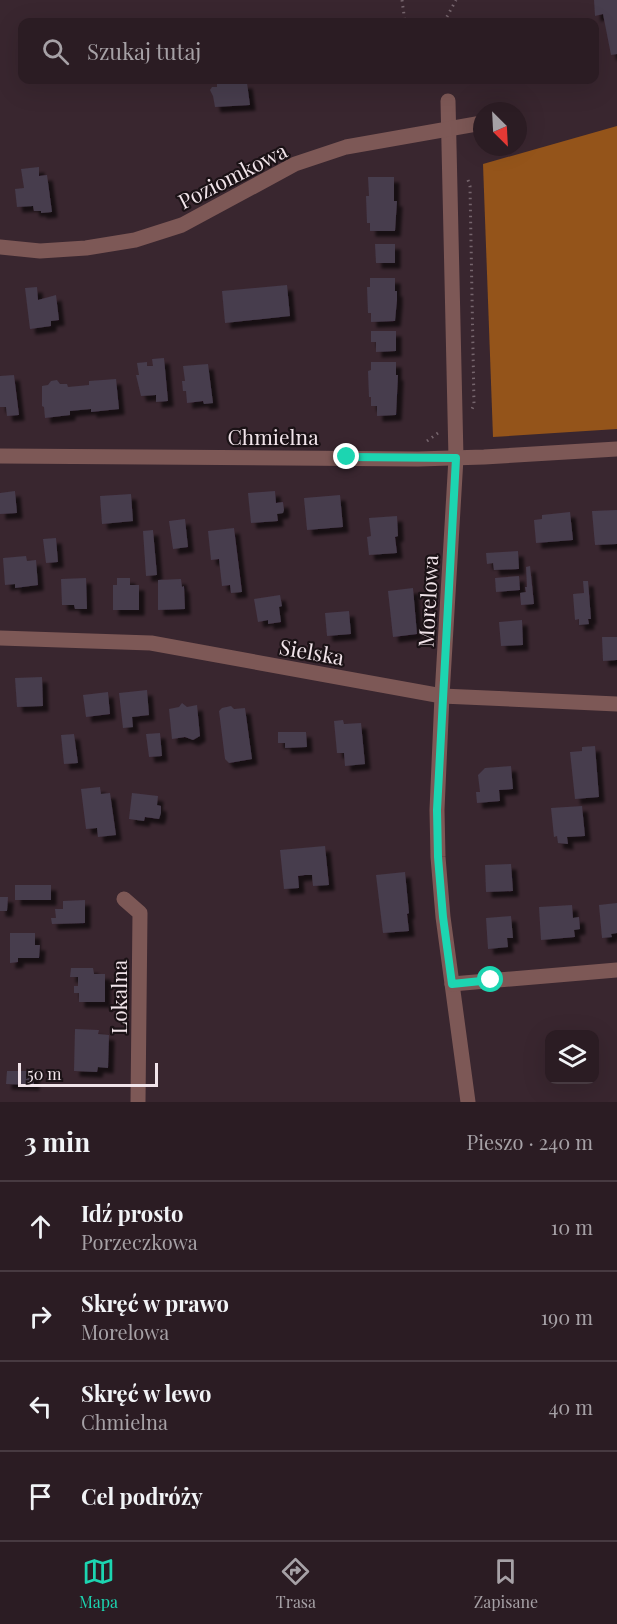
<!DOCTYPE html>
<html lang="pl">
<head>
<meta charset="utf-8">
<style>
  :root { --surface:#2b1c23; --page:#372930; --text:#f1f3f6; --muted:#a6a1a6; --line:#473a41; --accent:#1cd5b1 }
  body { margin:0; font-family:"Playfair Display",serif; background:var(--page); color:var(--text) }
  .controls { position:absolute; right:18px; bottom:18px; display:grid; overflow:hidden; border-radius:12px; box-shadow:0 6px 24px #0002 }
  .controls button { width:54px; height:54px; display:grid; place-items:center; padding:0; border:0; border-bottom:2px solid var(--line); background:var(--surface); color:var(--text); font:30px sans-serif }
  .compass { position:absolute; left:473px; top:102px; width:54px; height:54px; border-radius:50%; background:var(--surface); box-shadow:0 6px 24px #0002; rotate:156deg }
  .scale { position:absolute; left:18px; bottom:15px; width:140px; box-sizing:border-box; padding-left:6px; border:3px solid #f1e4ea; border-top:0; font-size:16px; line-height:21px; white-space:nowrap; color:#f1e4ea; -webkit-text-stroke:4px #1b1216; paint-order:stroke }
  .stop { position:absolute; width:18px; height:18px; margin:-14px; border:4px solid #1cd5b1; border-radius:50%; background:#fff }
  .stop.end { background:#1cd5b1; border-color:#fff; box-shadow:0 2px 6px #0008 }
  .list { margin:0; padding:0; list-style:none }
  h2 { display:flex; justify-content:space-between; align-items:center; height:78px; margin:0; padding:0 24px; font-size:26px }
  h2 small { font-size:20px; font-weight:400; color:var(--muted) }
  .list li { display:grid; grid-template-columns:39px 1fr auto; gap:18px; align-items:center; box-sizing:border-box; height:90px; padding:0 24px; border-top:2px solid var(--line) }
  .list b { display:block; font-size:22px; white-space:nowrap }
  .list p { margin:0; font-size:20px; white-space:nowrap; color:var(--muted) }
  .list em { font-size:20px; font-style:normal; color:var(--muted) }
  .icon { flex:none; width:33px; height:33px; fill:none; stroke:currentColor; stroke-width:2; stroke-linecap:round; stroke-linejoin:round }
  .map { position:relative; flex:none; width:617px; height:1102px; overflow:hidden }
  .search { position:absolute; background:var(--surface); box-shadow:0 6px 24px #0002; left:18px; right:18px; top:18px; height:66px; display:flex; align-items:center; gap:15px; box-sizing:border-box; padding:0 21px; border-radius:12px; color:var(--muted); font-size:22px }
  .sheet { height:438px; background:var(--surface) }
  nav { display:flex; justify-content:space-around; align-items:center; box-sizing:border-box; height:84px; border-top:2px solid var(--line); background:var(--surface); font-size:16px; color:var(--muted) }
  nav a { display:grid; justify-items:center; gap:3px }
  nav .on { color:var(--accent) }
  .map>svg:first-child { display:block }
  .forest { fill:#94541a }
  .building { fill:#473c4d; filter:url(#shadow) }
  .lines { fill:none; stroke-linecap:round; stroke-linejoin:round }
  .path { stroke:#76656d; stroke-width:3; stroke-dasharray:1.5 4.5; stroke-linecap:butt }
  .minor { stroke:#7d5856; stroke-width:15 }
  .route { stroke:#1cd5b1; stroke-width:8 }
  .labels { text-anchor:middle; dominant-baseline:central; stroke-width:4.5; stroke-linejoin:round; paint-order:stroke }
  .street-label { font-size:21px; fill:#f1e4ea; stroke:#1b1216 }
</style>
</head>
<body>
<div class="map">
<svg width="617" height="1102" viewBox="0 0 617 1102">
  <defs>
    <filter id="shadow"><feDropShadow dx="5.5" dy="5.5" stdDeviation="1.5" flood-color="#0009"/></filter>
  </defs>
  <rect width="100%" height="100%" fill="#39262f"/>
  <polygon class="forest" points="617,126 617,429 493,437 483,164"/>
  <g class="building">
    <polygon points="594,0 617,0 617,54 611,55 603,14 595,16"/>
    <polygon points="217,80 235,80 236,84 247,83 250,105 215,107 213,96 210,90 212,87 217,87"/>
    <polygon points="39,167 39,176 47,175 52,212 41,213 41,211 34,211 33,206 17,207 15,189 24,188 21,169"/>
    <polygon points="368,177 394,177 394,201 397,201 395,231 370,231 370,223 367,223 366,196 369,196"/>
    <polygon points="375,244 395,244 395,263 376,263"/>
    <polygon points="370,278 395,278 395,291 397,291 397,300 395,321 371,322 371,313 368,313 367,287 370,287"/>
    <polygon points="287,285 290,316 225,323 222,291"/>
    <polygon points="37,287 38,300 56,295 59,320 51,321 51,326 30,329 25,288"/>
    <polygon points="371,331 396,331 396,351 376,352 376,342 371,342"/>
    <polygon points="164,358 168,401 156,402 156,395 141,396 136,375 139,375 137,363 147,362 147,366 153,366 152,359"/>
    <polygon points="371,362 396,362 396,375 398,375 396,415 377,416 377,406 371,406 371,397 369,397 368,371 371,370"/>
    <polygon points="208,364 213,403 204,404 203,401 187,403 186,391 183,391 182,381 185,381 183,366"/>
    <polygon points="14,375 19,415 7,416 6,407 0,407 0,376"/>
    <polygon points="116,379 119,409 91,412 91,409 80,410 70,411 70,415 45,418 44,407 42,406 42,386 48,385 51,381 57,380 60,384 67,384 68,387 89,385 89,381"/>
    <polygon points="15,491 17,513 0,514 0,493"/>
    <polygon points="275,491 276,503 283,502 284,510 283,513 277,514 278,521 251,523 248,493"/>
    <polygon points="131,494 133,521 102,524 100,496"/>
    <polygon points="340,495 343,527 307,530 304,498"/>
    <polygon points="617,510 617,544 595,545 592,511"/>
    <polygon points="570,512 573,540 536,543 534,520 542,519 542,515"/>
    <polygon points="397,516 398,536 395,537 397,553 369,555 367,537 371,536 369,518"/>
    <polygon points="185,519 188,547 173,549 169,521"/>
    <polygon points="234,528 242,592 231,593 230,585 222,586 219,559 211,560 208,531"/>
    <polygon points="153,530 157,575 146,576 143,531"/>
    <polygon points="56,538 58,562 46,563 43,539"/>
    <polygon points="518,551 519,569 494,570 493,563 487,564 486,553"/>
    <polygon points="26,556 27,561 36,560 38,585 15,588 15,584 5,585 3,558"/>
    <polygon points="530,566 534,604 521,605 520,593 526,592 525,587 527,587 526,567"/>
    <polygon points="519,576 520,590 496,592 495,578"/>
    <polygon points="86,578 87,609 75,609 74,605 62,605 61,579"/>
    <polygon points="117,578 130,578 130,585 139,585 139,610 113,610 113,585 117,585"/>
    <polygon points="181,579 182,587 184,586 185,609 158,610 158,580"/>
    <polygon points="583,581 588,581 591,619 588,619 589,624 579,625 579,619 575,620 573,594 584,593"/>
    <polygon points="413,588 417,634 393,637 388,591"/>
    <polygon points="280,595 282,606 279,607 281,622 268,624 268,620 258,622 254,599"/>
    <polygon points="349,611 351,634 327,636 325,613"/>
    <polygon points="522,620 523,645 501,646 499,622"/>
    <polygon points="602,637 617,637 617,660 603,661"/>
    <polygon points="42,677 43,706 17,707 15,678"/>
    <polygon points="147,690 149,715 132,717 133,727 123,728 119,693"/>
    <polygon points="108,692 110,714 86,717 83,695"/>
    <polygon points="182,703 187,707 197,705 200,736 193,740 185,737 172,739 169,709 179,707"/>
    <polygon points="231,706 234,709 245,708 252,759 229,763 225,759 219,711 222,708"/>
    <polygon points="343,720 344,724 361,723 365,764 345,766 344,753 337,753 334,721"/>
    <polygon points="278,732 306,732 307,747 285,748 285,743 278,743"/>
    <polygon points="160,733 162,756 149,757 146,734"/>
    <polygon points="74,734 78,763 64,764 61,735"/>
    <polygon points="595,746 599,797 575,799 570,752 582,751 582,747"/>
    <polygon points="511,766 513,789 499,790 500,801 477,803 476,792 480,792 478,775 485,768"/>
    <polygon points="100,787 101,794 110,793 116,835 98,837 97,828 86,829 81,789"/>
    <polygon points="132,793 158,796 157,805 161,806 161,813 159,819 145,817 144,821 129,819"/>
    <polygon points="582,806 585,836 567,837 568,844 558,843 557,836 554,837 551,808"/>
    <polygon points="325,846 329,885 313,886 312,875 305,875 298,876 299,888 284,889 280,850"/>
    <polygon points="511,864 513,891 486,892 485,865"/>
    <polygon points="405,872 409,913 407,914 409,931 383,933 376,875"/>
    <rect x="15" y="885" width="36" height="15"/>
    <polygon points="0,897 8,897 7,911 0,911"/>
    <polygon points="85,900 85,923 52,924 51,918 56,918 55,909 63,909 63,901"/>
    <polygon points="617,903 617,933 611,934 612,937 602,938 599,905"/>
    <polygon points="572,905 573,918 579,917 580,929 574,930 575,937 541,940 539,907"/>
    <polygon points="511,916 513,938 507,938 508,947 488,949 486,918"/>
    <polygon points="10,933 35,933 35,945 40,945 39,958 18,958 18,962 10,963"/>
    <polygon points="71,968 93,968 94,974 105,974 105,1002 79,1002 79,993 74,993 74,986 78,986 78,977 70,977"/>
    <polygon points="75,1029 99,1030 98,1034 109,1035 108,1068 98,1067 97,1072 74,1071"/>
    <polygon points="7,1071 34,1071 34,1085 6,1084"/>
  </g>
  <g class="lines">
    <g class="path">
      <polyline points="402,0 405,22"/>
      <polyline points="444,22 456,0"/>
      <polyline points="468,180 470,186 474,405 472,409"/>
      <polyline points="427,441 438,433"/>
    </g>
    <g class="minor">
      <polyline points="448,101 456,458 442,696 437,810 438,857 443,917 468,1102"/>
      <polyline points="0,247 40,251 86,248 135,240 182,225 295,164 346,147 482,123"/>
      <polyline points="0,456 418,459 484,457 617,449"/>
      <polyline points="0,638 151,643 442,696 617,704"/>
      <polyline points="124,899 140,913 138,1102"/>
      <polyline points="452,984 617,970"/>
    </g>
  </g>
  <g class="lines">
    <polyline class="route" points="347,457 456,458 437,810 438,857 443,917 452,984 491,980"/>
  </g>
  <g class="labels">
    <g class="street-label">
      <text transform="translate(232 175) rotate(-27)">Poziomkowa</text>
      <text x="273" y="436">Chmielna</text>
      <text transform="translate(427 601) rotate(-87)">Morelowa</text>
      <text transform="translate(312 651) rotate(10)">Sielska</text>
      <text transform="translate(118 997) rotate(-90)">Lokalna</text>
    </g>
  </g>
</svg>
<div class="controls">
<button><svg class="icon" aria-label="layers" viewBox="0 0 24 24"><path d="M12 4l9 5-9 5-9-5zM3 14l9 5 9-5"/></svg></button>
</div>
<svg class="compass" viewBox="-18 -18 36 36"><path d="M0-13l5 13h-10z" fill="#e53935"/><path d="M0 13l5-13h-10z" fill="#a6a1a6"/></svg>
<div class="scale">50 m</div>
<div class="stop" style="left:491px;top:980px"></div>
<div class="stop end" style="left:347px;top:457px"></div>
<div class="search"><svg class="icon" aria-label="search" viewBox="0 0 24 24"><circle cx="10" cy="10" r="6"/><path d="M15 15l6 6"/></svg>Szukaj tutaj</div>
</div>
<section class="sheet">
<h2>3 min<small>Pieszo · 240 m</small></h2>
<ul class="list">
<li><svg class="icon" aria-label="ahead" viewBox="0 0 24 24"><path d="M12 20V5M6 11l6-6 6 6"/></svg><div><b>Idź prosto</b><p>Porzeczkowa</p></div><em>10 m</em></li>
<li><svg class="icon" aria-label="right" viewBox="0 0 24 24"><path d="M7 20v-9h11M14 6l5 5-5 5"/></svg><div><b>Skręć w prawo</b><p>Morelowa</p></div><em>190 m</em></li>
<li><svg class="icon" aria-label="left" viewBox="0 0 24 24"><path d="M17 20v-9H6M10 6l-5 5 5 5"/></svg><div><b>Skręć w lewo</b><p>Chmielna</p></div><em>40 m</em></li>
<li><svg class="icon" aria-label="arrive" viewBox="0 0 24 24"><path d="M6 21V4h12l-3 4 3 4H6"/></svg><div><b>Cel podróży</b></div></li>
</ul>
</section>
<nav>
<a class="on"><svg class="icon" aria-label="map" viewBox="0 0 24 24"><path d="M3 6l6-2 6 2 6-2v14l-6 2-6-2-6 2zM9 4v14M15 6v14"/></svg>Mapa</a>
<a><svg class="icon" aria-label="directions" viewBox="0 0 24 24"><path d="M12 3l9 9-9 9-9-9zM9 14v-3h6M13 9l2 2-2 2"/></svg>Trasa</a>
<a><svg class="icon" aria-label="saved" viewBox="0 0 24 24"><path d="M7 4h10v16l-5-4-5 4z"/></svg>Zapisane</a>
</nav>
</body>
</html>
